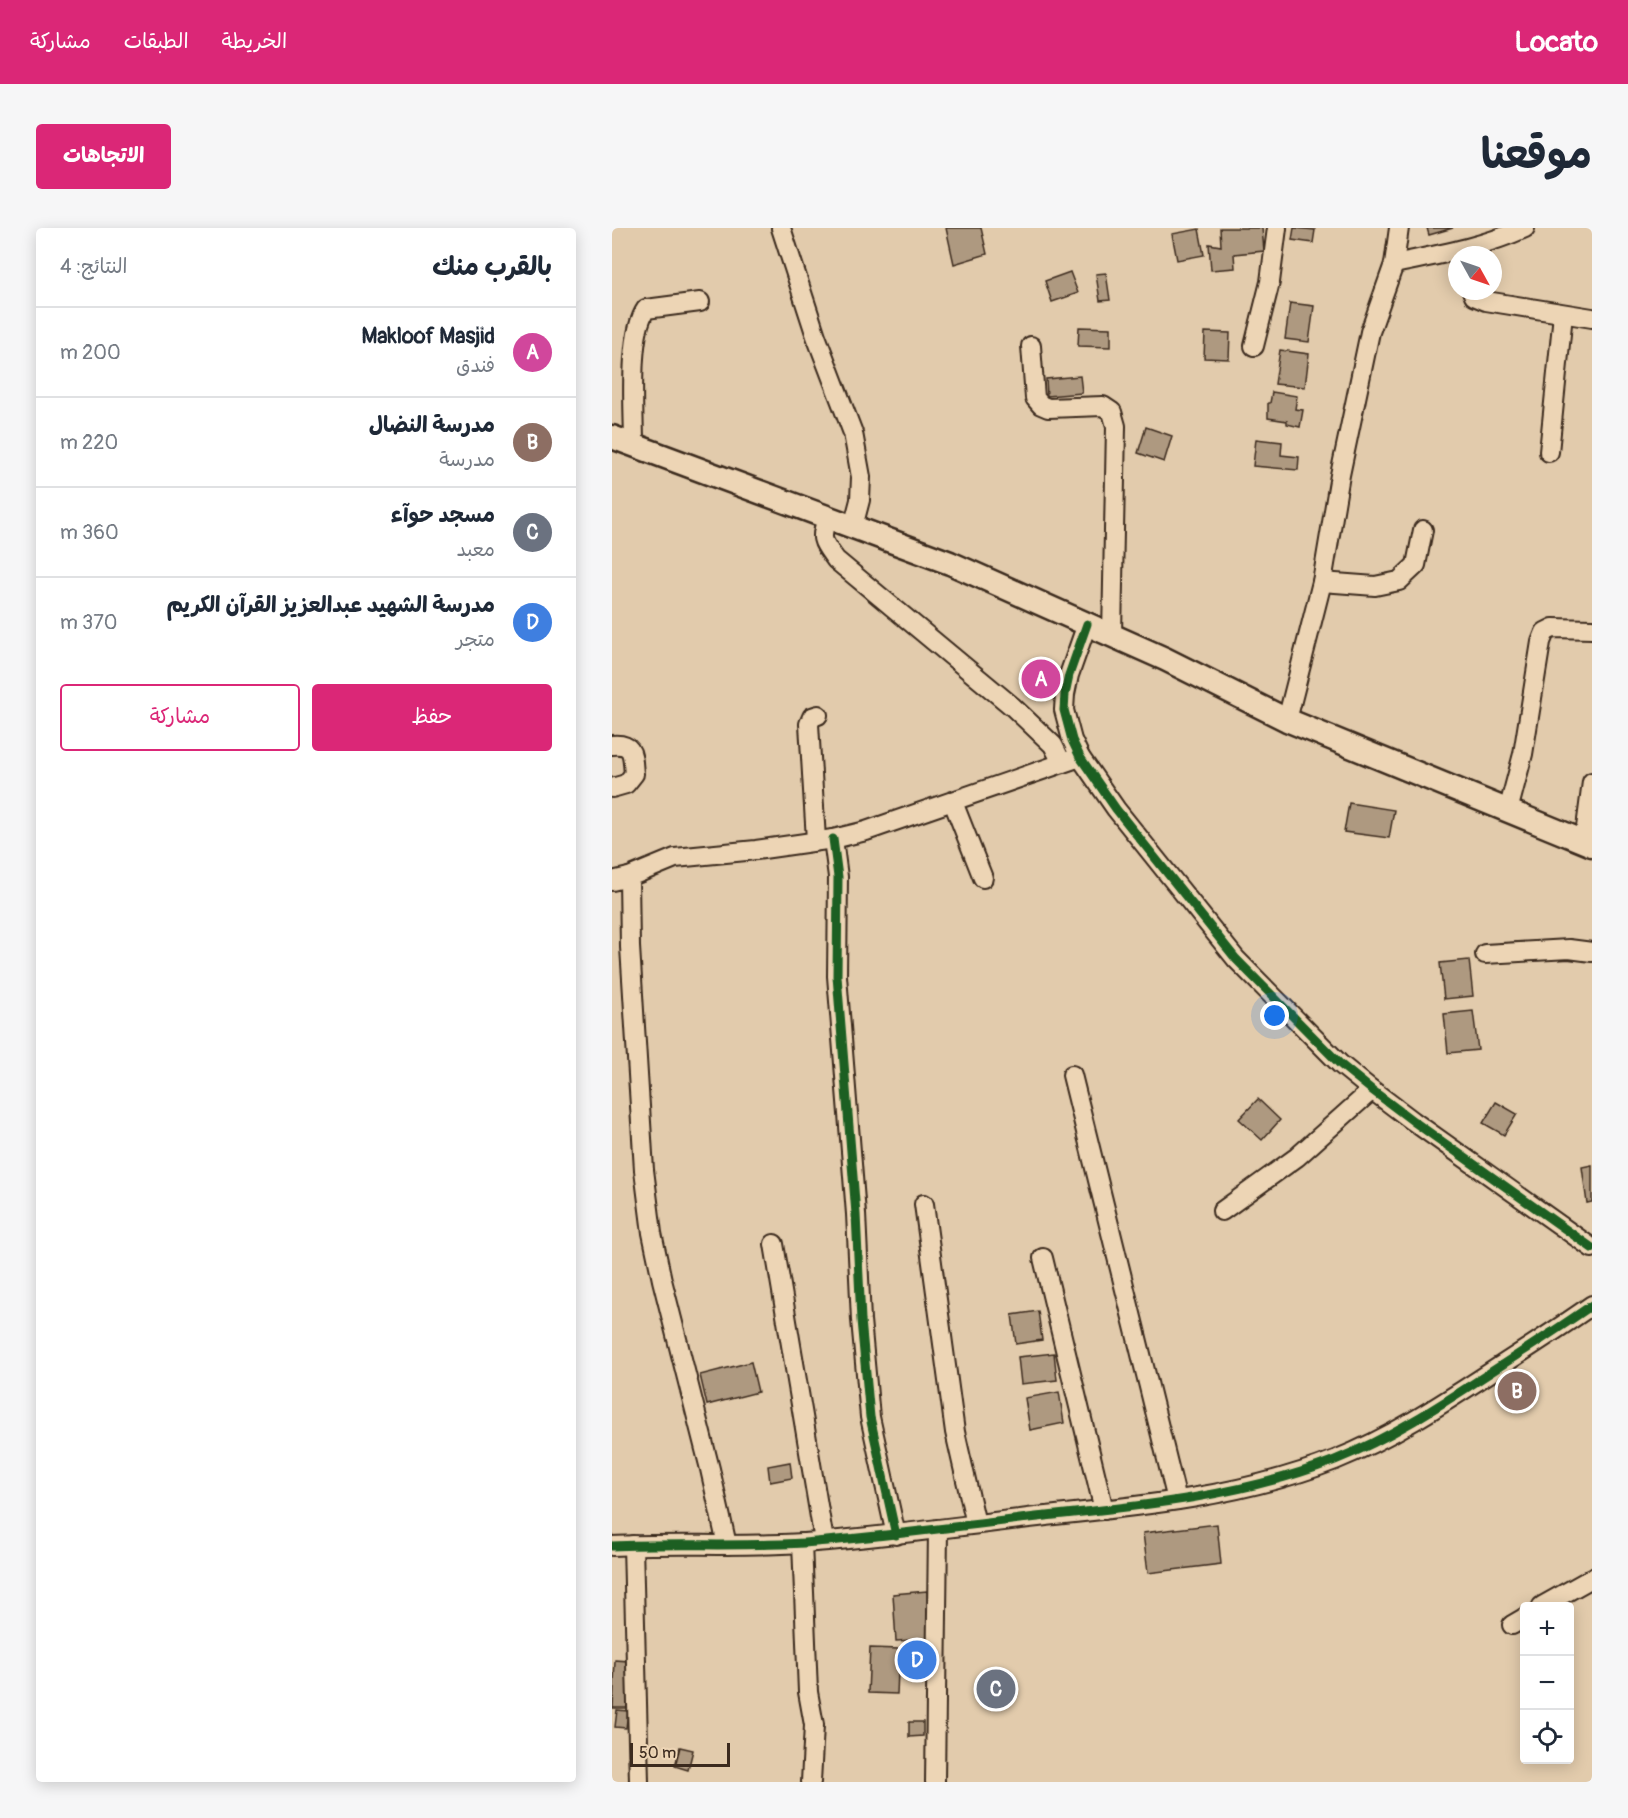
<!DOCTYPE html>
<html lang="ar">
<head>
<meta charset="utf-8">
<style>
  :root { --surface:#fff; --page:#f6f6f7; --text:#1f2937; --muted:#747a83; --line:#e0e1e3; --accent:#db2777 }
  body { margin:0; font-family:Pangolin,"Playpen Sans Arabic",sans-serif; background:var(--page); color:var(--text); direction:rtl }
  .controls { position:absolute; right:18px; bottom:18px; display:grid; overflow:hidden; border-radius:6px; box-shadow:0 3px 15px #0003 }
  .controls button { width:54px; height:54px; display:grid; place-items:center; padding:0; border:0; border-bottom:2px solid var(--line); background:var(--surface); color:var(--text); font:30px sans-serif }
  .compass { position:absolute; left:836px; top:18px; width:54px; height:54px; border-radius:50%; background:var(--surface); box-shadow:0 3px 15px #0003; rotate:130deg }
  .scale { position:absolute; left:18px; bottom:15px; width:100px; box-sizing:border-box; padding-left:6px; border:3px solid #3b2a1e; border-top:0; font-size:16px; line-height:21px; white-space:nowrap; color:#3b2a1e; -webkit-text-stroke:4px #edd5b5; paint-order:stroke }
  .you { position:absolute; left:663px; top:788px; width:21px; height:21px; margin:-15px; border:4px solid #fff; border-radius:50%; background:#1a73e8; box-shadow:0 0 0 9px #1a73e833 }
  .badge { display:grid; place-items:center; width:39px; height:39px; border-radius:50%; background:var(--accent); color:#fff; font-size:20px; font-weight:700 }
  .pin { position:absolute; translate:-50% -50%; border:3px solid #fff; box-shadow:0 2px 6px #0006 }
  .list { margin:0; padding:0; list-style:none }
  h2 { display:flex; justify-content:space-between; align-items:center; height:78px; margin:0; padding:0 24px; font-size:26px }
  h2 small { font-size:20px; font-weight:400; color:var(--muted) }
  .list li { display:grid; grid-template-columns:39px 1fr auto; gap:18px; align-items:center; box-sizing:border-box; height:90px; padding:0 24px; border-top:2px solid var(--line) }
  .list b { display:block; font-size:22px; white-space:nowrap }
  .list p { margin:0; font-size:20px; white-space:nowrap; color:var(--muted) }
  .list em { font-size:20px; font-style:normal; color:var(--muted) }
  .actions { display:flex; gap:12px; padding:18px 24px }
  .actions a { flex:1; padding:14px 0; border:2px solid var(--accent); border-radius:6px; text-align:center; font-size:21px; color:var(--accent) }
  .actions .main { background:var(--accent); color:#fff }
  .icon { flex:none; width:33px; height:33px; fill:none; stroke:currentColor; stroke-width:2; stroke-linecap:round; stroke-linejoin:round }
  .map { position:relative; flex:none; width:980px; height:1554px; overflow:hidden; direction:ltr; border-radius:6px }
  header { display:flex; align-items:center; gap:36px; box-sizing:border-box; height:84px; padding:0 30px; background:var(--accent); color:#fff }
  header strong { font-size:28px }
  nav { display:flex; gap:33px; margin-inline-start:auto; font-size:21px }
  .intro { display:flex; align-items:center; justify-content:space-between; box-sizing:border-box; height:144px; padding:0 36px }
  h1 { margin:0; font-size:42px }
  .button { padding:15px 27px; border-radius:6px; background:var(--accent); color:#fff; font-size:21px; font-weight:700 }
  main { display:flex; gap:36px; padding:0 36px }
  aside { flex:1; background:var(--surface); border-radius:6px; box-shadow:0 3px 15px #0003 }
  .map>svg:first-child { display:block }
  .building { fill:#ae9980; stroke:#3b2a1e; stroke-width:1.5 }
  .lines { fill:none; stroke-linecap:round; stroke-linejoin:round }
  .minor-casing { stroke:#3b2a1e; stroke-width:22 }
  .major-casing { stroke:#3b2a1e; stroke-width:27 }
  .minor { stroke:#edd5b5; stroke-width:18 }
  .major { stroke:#edd5b5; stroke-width:22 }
  .cycleway-casing { stroke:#edd5b5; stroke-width:13 }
  .cycleway { stroke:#1b5e20; stroke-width:9 }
</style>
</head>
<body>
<header>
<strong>Locato</strong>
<nav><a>الخريطة</a><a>الطبقات</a><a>مشاركة</a></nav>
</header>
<div class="intro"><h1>موقعنا</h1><a class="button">الاتجاهات</a></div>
<main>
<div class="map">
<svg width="980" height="1554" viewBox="0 0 980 1554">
  <rect width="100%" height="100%" fill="#e2cbac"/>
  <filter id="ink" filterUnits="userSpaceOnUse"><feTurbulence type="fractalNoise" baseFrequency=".0167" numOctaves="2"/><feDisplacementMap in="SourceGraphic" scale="12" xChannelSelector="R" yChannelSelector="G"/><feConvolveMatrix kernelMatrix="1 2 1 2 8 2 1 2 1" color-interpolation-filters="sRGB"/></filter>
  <g filter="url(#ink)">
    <g class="building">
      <polygon points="334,0 369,0 375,26 342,36"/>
      <polygon points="608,0 650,0 652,23 622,26 623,40 599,42 597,16 609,18"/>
      <polygon points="682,0 703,2 701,15 680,12"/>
      <polygon points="815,0 841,0 817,7"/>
      <polygon points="587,1 592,27 565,32 560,6"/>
      <polygon points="458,44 466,65 440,74 433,53"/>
      <polygon points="494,45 498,72 488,73 484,46"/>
      <polygon points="678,75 702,78 697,114 673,111"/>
      <polygon points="467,99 499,100 499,119 466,118"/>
      <polygon points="593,104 618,105 617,131 592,130"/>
      <polygon points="668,122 697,126 693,159 663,156"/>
      <polygon points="468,148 470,165 435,168 434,151"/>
      <polygon points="660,164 685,168 683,181 691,182 688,199 675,196 675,193 656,190 656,175 658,175"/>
      <polygon points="534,199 560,208 552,234 526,225"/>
      <polygon points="644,211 670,214 669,227 687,229 686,242 641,238"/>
      <polygon points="737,575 782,582 777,610 732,604"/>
      <polygon points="857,732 861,768 832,771 828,735"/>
      <polygon points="861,783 866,822 836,825 832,786"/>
      <polygon points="646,871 668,892 650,912 627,891"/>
      <polygon points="884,874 905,886 892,907 871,895"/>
      <polygon points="980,937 980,974 975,975 970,939"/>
      <polygon points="426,1083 430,1112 404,1116 400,1087"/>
      <polygon points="442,1125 445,1152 409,1156 406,1129"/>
      <polygon points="139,1134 146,1164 95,1177 88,1147"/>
      <polygon points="447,1164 452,1195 418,1202 413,1170"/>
      <polygon points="178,1234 180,1250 158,1254 156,1238"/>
      <polygon points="605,1296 609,1336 536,1345 531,1305"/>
      <polygon points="315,1363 318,1411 284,1413 281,1366"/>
      <polygon points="258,1420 287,1421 285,1466 256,1465"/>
      <polygon points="3,1432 16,1433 15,1480 1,1480"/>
      <polygon points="5,1482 16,1483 14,1500 3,1499"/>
      <polygon points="297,1494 311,1494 311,1508 297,1509"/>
      <polygon points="68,1519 81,1522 76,1542 63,1538"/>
    </g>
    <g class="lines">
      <g class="minor-casing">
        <g id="minor">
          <polyline points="169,0 204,108 241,205 249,249 248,272 241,299"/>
          <path d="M 782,36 C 826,27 871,19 913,0"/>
          <polyline points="860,63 862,68 874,73 980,90"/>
          <polyline points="419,118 423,170 429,177 436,180 491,178 500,184 504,198 500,407"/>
          <polyline points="642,118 658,54 665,0"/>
          <path d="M 22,217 C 22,182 16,107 34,81 L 88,74"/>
          <polyline points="937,224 951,86"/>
          <path d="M 215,291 C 207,312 211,314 224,332 L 401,479 L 441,517 L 450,535"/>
          <polyline points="710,354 763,358 787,353 804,337 811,302"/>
          <polyline points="475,396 457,447 453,466 452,482 460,512 468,529 504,581 624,731 728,836 760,862 801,893 980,1020"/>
          <polyline points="675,492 710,354 728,247 758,104 782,36 787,0"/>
          <path d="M 0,517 C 23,515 20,528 22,546 L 14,556 L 0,560"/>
          <polyline points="341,574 371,650"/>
          <polyline points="896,583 911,526 929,414 933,404 941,400 980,401"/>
          <polyline points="221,611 226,649 225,748 244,986 249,1092 258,1189 284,1307"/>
          <polyline points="204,612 197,496 200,489 206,487"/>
          <polyline points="972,615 980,554"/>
          <polyline points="17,649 18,719 32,942 40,1005 50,1052 98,1241 115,1317"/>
          <polyline points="0,653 17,649 63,630 144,622 221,611 254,603 468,529"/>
          <polyline points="873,726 957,721 980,724"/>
          <polyline points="460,847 565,1272"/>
          <polyline points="312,976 343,1204 364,1296"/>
          <polyline points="610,983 685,929 760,862"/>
          <polyline points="162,1016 212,1313"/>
          <polyline points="431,1030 492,1282"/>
          <polyline points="190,1315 196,1464 202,1497 199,1554"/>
          <polyline points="21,1317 27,1554"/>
          <path d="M 0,1318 C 64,1315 128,1319 192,1315 C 273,1309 353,1297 434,1288 C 532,1278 631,1268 723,1232 C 778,1210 827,1178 876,1146 C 911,1123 946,1101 980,1077"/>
          <polyline points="930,1378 980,1350"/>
          <polyline points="900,1397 912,1390"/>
          <polyline points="323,1554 326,1301"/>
        </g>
      </g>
      <g class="major-casing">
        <polyline id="major" points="0,209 338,335 553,431 675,492 980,617"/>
      </g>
      <use href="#minor" class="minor"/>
      <use href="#major" class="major"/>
      <g class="cycleway-casing">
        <g id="cycleway">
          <polyline points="475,396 457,447 453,466 452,482 460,512 468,529 504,581 624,731 728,836 760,862 801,893 980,1020"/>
          <polyline points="221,611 226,649 225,748 244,986 249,1092 258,1189 284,1307"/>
          <path d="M 0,1318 C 64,1315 128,1319 192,1315 C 273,1309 353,1297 434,1288 C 532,1278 631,1268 723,1232 C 778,1210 827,1178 876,1146 C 911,1123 946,1101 980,1077"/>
        </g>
      </g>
      <use href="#cycleway" class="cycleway"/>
    </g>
  </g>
</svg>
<div class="controls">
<button>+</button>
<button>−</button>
<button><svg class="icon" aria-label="locate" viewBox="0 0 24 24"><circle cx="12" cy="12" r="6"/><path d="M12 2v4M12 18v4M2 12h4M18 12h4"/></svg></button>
</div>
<svg class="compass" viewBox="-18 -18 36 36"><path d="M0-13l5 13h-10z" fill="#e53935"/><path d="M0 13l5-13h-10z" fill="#747a83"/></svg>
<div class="scale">50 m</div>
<div class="you"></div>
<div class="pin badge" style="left:429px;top:451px;background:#d1479c">A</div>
<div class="pin badge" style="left:905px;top:1163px;background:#8d6e63">B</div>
<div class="pin badge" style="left:384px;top:1461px;background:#6b7280">C</div>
<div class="pin badge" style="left:305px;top:1432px;background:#3f7fe0">D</div>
</div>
<aside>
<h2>بالقرب منك<small>النتائج: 4</small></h2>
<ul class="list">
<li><span class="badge" style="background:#d1479c">A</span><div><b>Makloof Masjid</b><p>فندق</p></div><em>200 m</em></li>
<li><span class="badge" style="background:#8d6e63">B</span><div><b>مدرسة النضال</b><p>مدرسة</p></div><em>220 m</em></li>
<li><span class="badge" style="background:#6b7280">C</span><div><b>مسجد حوآء</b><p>معبد</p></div><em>360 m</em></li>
<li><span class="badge" style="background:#3f7fe0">D</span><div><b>مدرسة الشهيد عبدالعزيز القرآن الكريم</b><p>متجر</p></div><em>370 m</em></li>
</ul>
<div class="actions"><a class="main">حفظ</a><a>مشاركة</a></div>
</aside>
</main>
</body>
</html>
